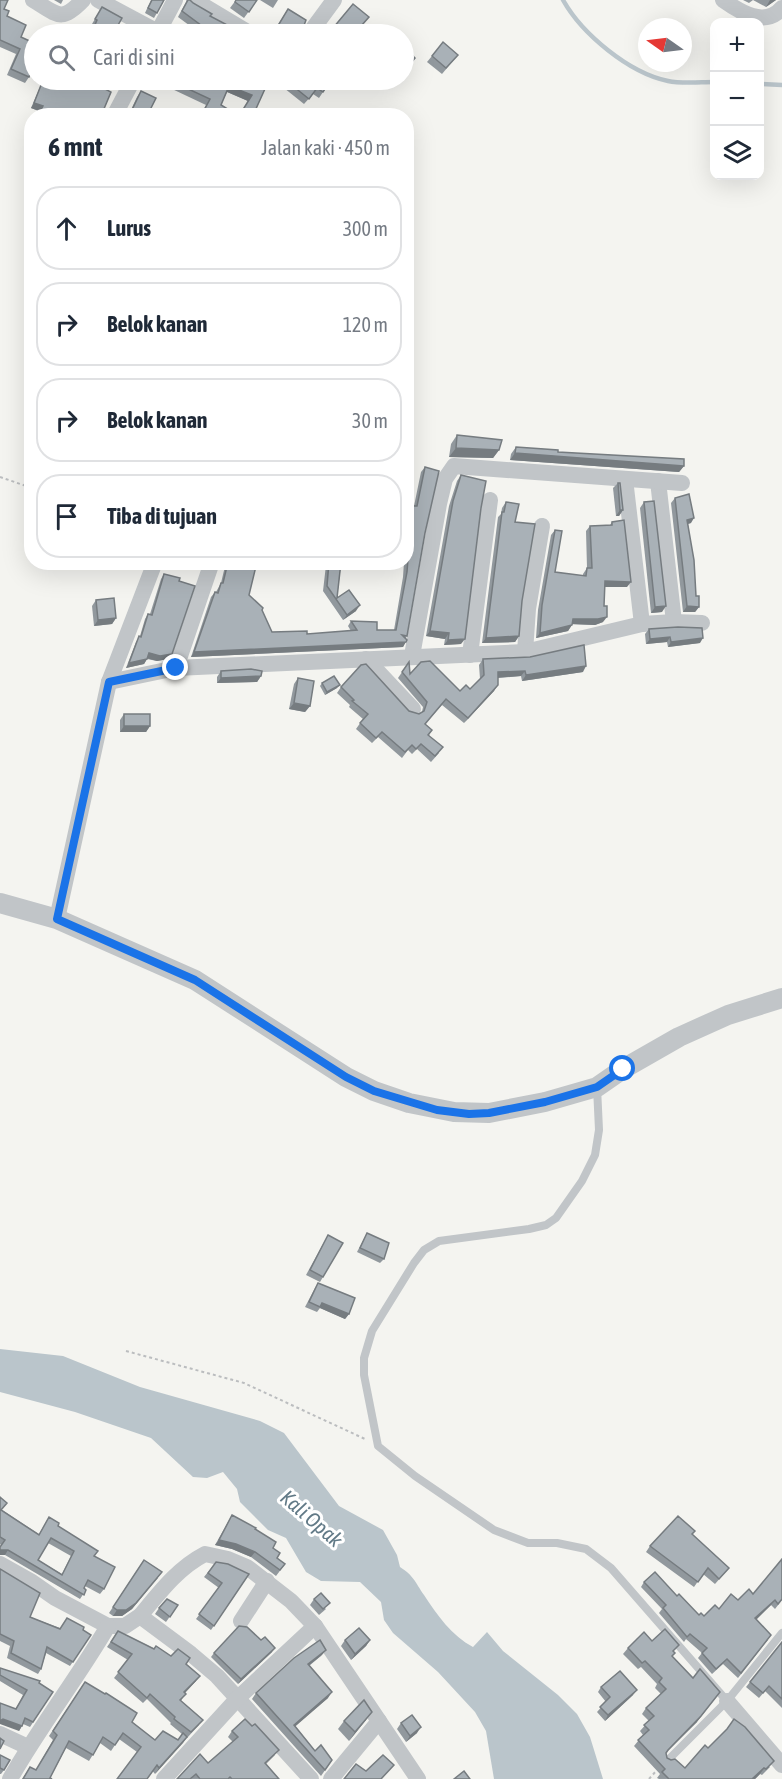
<!DOCTYPE html>
<html lang="id">
<head>
<meta charset="utf-8">
<style>
  :root { --surface:#fff; --page:#f2f2f3; --text:#1f2937; --muted:#747a83; --line:#e0e1e3 }
  body { margin:0; font-family:"Asap Condensed",sans-serif; background:var(--page); color:var(--text) }
  .controls { position:absolute; right:18px; top:18px; display:grid; overflow:hidden; border-radius:12px; box-shadow:0 6px 24px #0002 }
  .controls button { width:54px; height:54px; display:grid; place-items:center; padding:0; border:0; border-bottom:2px solid var(--line); background:var(--surface); color:var(--text); font:30px sans-serif }
  .compass { position:absolute; left:638px; top:18px; width:54px; height:54px; border-radius:50%; background:var(--surface); box-shadow:0 6px 24px #0002; rotate:284deg }
  .stop { position:absolute; width:18px; height:18px; margin:-14px; border:4px solid #1a73e8; border-radius:50%; background:#fff }
  .stop.end { background:#1a73e8; border-color:#fff; box-shadow:0 2px 6px #0008 }
  .list { margin:0; padding:0; list-style:none }
  h2 { display:flex; justify-content:space-between; align-items:center; height:78px; margin:0; padding:0 24px; font-size:26px }
  h2 small { font-size:20px; font-weight:400; color:var(--muted) }
  .list li { display:grid; grid-template-columns:39px 1fr auto; gap:18px; align-items:center; box-sizing:border-box; height:84px; margin:0 12px 12px; padding:0 12px; border:2px solid var(--line); border-radius:24px }
  .list b { display:block; font-size:22px; white-space:nowrap }
  .list em { font-size:20px; font-style:normal; color:var(--muted) }
  .icon { flex:none; width:33px; height:33px; fill:none; stroke:currentColor; stroke-width:2; stroke-linecap:round; stroke-linejoin:round }
  .map { position:relative; flex:none; width:782px; height:1779px; overflow:hidden }
  .search { position:absolute; background:var(--surface); box-shadow:0 6px 24px #0002; left:24px; top:24px; width:390px; height:66px; display:flex; align-items:center; gap:15px; box-sizing:border-box; padding:0 21px; border-radius:33px; color:var(--muted); font-size:22px }
  .panel { position:absolute; background:var(--surface); box-shadow:0 6px 24px #0002; left:24px; top:108px; width:390px; height:462px; border-radius:24px }
  .map>svg:first-child { display:block }
  .water { fill:#bac5cb }
  .lines { fill:none; stroke-linecap:round; stroke-linejoin:round }
  .stream { stroke:#bac5cb; stroke-width:4.5 }
  .path { stroke:#bbbdbf; stroke-width:2; stroke-dasharray:3 3; stroke-linecap:butt }
  .service { stroke:#c1c5c8; stroke-width:8 }
  .minor { stroke:#c1c5c8; stroke-width:16 }
  .tertiary { stroke:#c1c5c8; stroke-width:20 }
  .wall { fill:#91989d; fill-rule:evenodd }
  .shaded-wall { fill:#767c80 }
  .building { fill:#a9b1b7; stroke:#767c80; stroke-width:1.5; fill-rule:evenodd }
  .route { stroke:#1a73e8; stroke-width:8 }
  .labels { text-anchor:middle; dominant-baseline:central; stroke-width:6; stroke-linejoin:round; paint-order:stroke }
  .water-label { font-size:21px; font-style:italic; fill:#627a87; stroke:#fff }
</style>
</head>
<body>
<div class="map">
<svg width="782" height="1779" viewBox="0 0 782 1779">
  <rect width="100%" height="100%" fill="#f4f4f0"/>
  <path class="water" d="M 0,1349 L 63,1356 L 140,1387 L 260,1421 L 284,1433 L 339,1506 L 383,1530 L 397,1555 L 400,1567 C 414,1576 415,1582 424,1595 C 437,1615 452,1636 473,1647 L 487,1632 L 503,1651 L 558,1695 L 577,1714 L 590,1737 L 603,1779 L 494,1779 L 486,1731 L 475,1712 L 438,1672 L 393,1633 L 384,1620 L 381,1602 L 360,1582 L 321,1581 L 306,1572 L 286,1538 L 268,1530 L 240,1502 L 237,1489 L 223,1472 L 207,1478 L 193,1477 L 151,1438 L 75,1412 L 0,1392 Z"/>
  <g class="lines">
    <g class="stream">
      <path d="M 563,0 C 582,34 629,73 668,81 C 682,84 700,82 714,82"/>
      <polyline points="760,84 782,85"/>
    </g>
    <g class="path">
      <polyline points="0,477 32,488"/>
      <polyline points="126,1351 244,1383 365,1439"/>
      <polyline points="649,1779 657,1770"/>
    </g>
    <g class="service">
      <polyline points="597,1087 599,1130 595,1155 582,1181 556,1218 546,1225 529,1229 439,1241 424,1250 414,1263 372,1331 364,1358 364,1375 378,1446 415,1476 494,1530 528,1543 557,1543 586,1549 611,1568 727,1701"/>
      <polyline points="668,1760 727,1701 782,1633"/>
    </g>
    <g class="minor">
      <path d="M 33,0 C 58,15 61,23 83,0"/>
      <polyline points="98,0 158,32 175,0"/>
      <polyline points="194,0 251,34"/>
      <path d="M 723,0 C 740,12 765,28 782,8"/>
      <polyline points="309,34 334,0"/>
      <polyline points="114,116 133,80"/>
      <polyline points="625,479 642,624"/>
      <polyline points="658,481 674,622"/>
      <polyline points="525,652 528,609 542,526"/>
      <polyline points="470,655 490,500"/>
      <polyline points="412,656 439,504 445,479 454,466 682,483"/>
      <polyline points="366,659 413,709"/>
      <polyline points="176,668 212,562"/>
      <polyline points="109,682 176,668 525,652 642,624 674,622 702,623"/>
      <polyline points="57,919 109,682 155,562"/>
      <polyline points="0,1564 32,1582 55,1598 108,1626 125,1626 140,1616 191,1654 217,1676 311,1779"/>
      <path d="M 140,1616 C 160,1592 178,1568 205,1554 L 228,1559 L 247,1567 L 291,1601 L 315,1626 L 418,1779"/>
      <polyline points="241,1621 267,1581"/>
      <polyline points="727,1701 782,1765"/>
      <polyline points="0,1734 28,1747"/>
      <path d="M 10,1779 C 40,1726 77,1679 108,1626"/>
      <polyline points="164,1779 238,1698 315,1626"/>
      <polyline points="331,1779 379,1721"/>
    </g>
    <polyline class="tertiary" points="0,903 57,919 195,980 346,1077 374,1091 409,1103 454,1112 489,1113 545,1102 597,1087 623,1069 679,1037 728,1015 782,998"/>
  </g>
  <g class="wall">
    <polygon points="0,0 7,16 21,37 29,77 25,83 7,75 16,54 0,47"/>
    <polygon points="54,0 63,0 61,4"/>
    <polygon points="151,0 164,0 154,18 145,13"/>
    <polygon points="187,0 210,16 230,34 201,34 178,17"/>
    <polygon points="236,0 257,0 244,18 230,8"/>
    <polygon points="260,0 278,0 273,8"/>
    <polygon points="743,0 753,0 749,3"/>
    <polygon points="753,0 776,0 766,7"/>
    <polygon points="102,7 113,34 89,34 94,25 92,24"/>
    <polygon points="288,9 303,28 305,34 272,34"/>
    <polygon points="458,55 442,74 427,62 432,56"/>
    <polygon points="43,80 105,80 101,87 101,116 38,116 39,111 31,108"/>
    <polygon points="153,80 278,80 272,90 266,86 239,116 248,101 227,92 221,105 239,116 200,116 206,105"/>
    <polygon points="290,80 331,80 319,98 313,94 304,104 284,88"/>
    <polygon points="141,91 147,116 128,116 137,97"/>
    <polygon points="457,435 499,450 493,458 449,457 451,444"/>
    <polygon points="516,447 558,452 684,466 679,472 510,460 511,454"/>
    <polygon points="425,467 425,533 406,639 403,647 191,657 211,597 215,592 216,592 221,583 226,562 257,562 249,595 262,610 272,632 307,634 351,631 348,626 351,621 377,630 394,630 403,577 404,562 406,562 406,538 409,511 412,506 414,506 421,472"/>
    <polygon points="461,475 461,644 444,645 445,639 426,636 449,506 457,481"/>
    <polygon points="618,483 623,510 619,516 616,516 613,488"/>
    <polygon points="675,498 691,523 688,524 696,596 699,607 695,612 683,612 671,503"/>
    <polygon points="506,502 515,522 522,601 519,636 515,642 482,643 498,517 501,514 502,508"/>
    <polygon points="644,502 662,612 651,613 640,508"/>
    <polygon points="612,522 627,587 605,587 603,622 595,625 572,624 568,631 536,638 538,610 551,535 555,530 555,572 583,576 583,574 587,568 586,531 590,526 610,525"/>
    <polygon points="324,562 343,562 341,565 337,598 356,611 343,620 323,591 326,565"/>
    <polygon points="164,574 179,581 172,654 168,659 157,661 147,659 144,664 126,668 136,642 140,636 145,619 148,614 150,614 161,579"/>
    <polygon points="96,600 116,618 112,624 94,626 92,606"/>
    <polygon points="649,629 700,643 668,647 667,642 646,644 645,634"/>
    <polygon points="483,659 583,672 522,681 521,676 498,678 494,691 464,723 442,705 425,724 432,730 429,735 439,753 431,762 417,749 412,754 408,750 402,758 378,737 372,743 356,729 363,719 349,707 350,705 337,693 341,687 419,714 422,712 423,707 398,678 409,662 410,674 460,691 470,689 480,679 479,665"/>
    <polygon points="221,671 261,676 257,682 217,683 217,677"/>
    <polygon points="298,678 310,706 305,712 289,709 294,684"/>
    <polygon points="322,683 337,688 325,695 320,686"/>
    <polygon points="124,714 150,726 146,732 120,732 120,720"/>
    <polygon points="367,1233 384,1259 380,1263 357,1252"/>
    <polygon points="328,1235 323,1277 320,1282 306,1275"/>
    <polygon points="318,1283 349,1314 345,1319 320,1308 317,1312 305,1307 315,1288"/>
    <path d="M 0,1497 L 2,1510 L 39,1534 L 49,1517 L 58,1526 L 94,1556 L 104,1589 L 100,1594 L 85,1586 L 84,1588 L 86,1590 L 80,1599 L 5,1555 L 0,1555 L 0,1547 L 1,1545 L 0,1544 ZM 48,1543 L 71,1556 L 62,1574 L 38,1560 Z"/>
    <polygon points="232,1515 255,1529 273,1548 277,1558 285,1564 276,1576 251,1557 232,1549 215,1545"/>
    <polygon points="695,1531 692,1535 729,1568 715,1584 703,1574 694,1587 646,1552 650,1546"/>
    <polygon points="144,1560 158,1578 132,1609 122,1616 113,1616 109,1613"/>
    <polygon points="216,1562 249,1574 211,1630 196,1619 219,1588 204,1577"/>
    <polygon points="0,1569 30,1617 60,1628 83,1630 91,1635 70,1666 46,1653 41,1669 38,1674 7,1658 10,1646 0,1641"/>
    <polygon points="644,1582 677,1596 699,1615 704,1616 738,1600 753,1594 782,1600 775,1609 771,1605 756,1619 768,1640 738,1678 723,1664 712,1674 698,1658 702,1653 686,1639 684,1642 659,1613 662,1609 641,1587"/>
    <polygon points="314,1599 326,1609 319,1615 310,1605"/>
    <polygon points="178,1605 166,1622 155,1614 159,1608"/>
    <polygon points="118,1631 186,1664 196,1681 185,1693 181,1701 199,1725 187,1738 187,1737 155,1774 137,1752 119,1739 111,1751 100,1743 89,1761 66,1748 50,1778 22,1779 30,1767 36,1770 53,1740 49,1736 85,1682 132,1722 155,1740 178,1740 182,1734 170,1724 171,1723 147,1699 143,1703 114,1678 128,1660 107,1647"/>
    <polygon points="345,1640 370,1640 366,1646 351,1660 341,1646"/>
    <polygon points="652,1641 674,1652 672,1656 697,1722 666,1753 667,1758 685,1768 708,1748 770,1767 762,1775 760,1774 755,1779 659,1779 657,1778 660,1774 634,1746 643,1735 640,1731 649,1721 642,1714 646,1708 661,1694 655,1688 657,1684 641,1667 638,1669 623,1654 628,1648"/>
    <polygon points="782,1642 782,1708 765,1691 759,1698 746,1687"/>
    <polygon points="272,1652 238,1684 211,1657 214,1653"/>
    <polygon points="322,1655 309,1666 328,1698 295,1726 315,1751 332,1760 321,1776 252,1699 256,1693"/>
    <polygon points="0,1668 39,1683 53,1692 30,1727 23,1724 19,1731 16,1709 23,1695 0,1681"/>
    <polygon points="601,1687 633,1695 605,1721 597,1712 606,1702 598,1692"/>
    <polygon points="366,1720 349,1741 338,1729 344,1721"/>
    <polygon points="401,1723 417,1733 406,1742 397,1729"/>
    <polygon points="232,1731 275,1755 266,1764 279,1779 177,1779 208,1763 233,1742 228,1737"/>
    <polygon points="0,1755 4,1770 1,1774 0,1774"/>
  </g>
  <g class="shaded-wall">
    <polygon points="770,0 776,0 766,7"/>
    <polygon points="229,86 252,95 248,101 225,91"/>
    <polygon points="34,103 43,106 39,111 31,108"/>
    <polygon points="456,448 499,450 493,458 449,457"/>
    <polygon points="515,453 684,466 679,472 510,460"/>
    <polygon points="620,510 623,510 619,516 616,516"/>
    <polygon points="694,518 691,523 683,525 687,520"/>
    <polygon points="188,562 198,562 197,565"/>
    <polygon points="605,581 631,582 627,587 601,587"/>
    <polygon points="360,605 356,611 343,620 347,615"/>
    <polygon points="666,606 662,612 651,613 655,607"/>
    <polygon points="687,606 699,607 695,612 683,612"/>
    <polygon points="607,617 603,622 595,625 569,624 573,619"/>
    <polygon points="116,618 112,624 94,626 98,620"/>
    <polygon points="572,625 568,631 536,638 540,633"/>
    <polygon points="430,631 449,633 445,639 426,636"/>
    <polygon points="519,636 515,642 482,643 486,638"/>
    <polygon points="670,637 667,642 646,644 650,639"/>
    <polygon points="703,638 700,643 668,647 671,642"/>
    <polygon points="465,639 461,644 444,645 448,640"/>
    <polygon points="406,642 403,647 191,657 194,652"/>
    <polygon points="149,653 172,654 168,659 157,661 146,658"/>
    <polygon points="147,659 144,664 126,668 129,663"/>
    <polygon points="586,666 583,672 522,681 526,675"/>
    <polygon points="525,671 521,676 494,678 498,672"/>
    <polygon points="261,676 257,682 217,683 221,678"/>
    <polygon points="340,685 337,688 325,695 327,692"/>
    <polygon points="498,685 494,691 464,723 468,718"/>
    <polygon points="294,703 310,706 305,712 289,709"/>
    <polygon points="124,726 150,726 146,732 120,732"/>
    <polygon points="322,1303 349,1314 345,1319 320,1308"/>
    <polygon points="219,1540 236,1544 255,1552 251,1557 232,1549 215,1545"/>
    <polygon points="0,1550 8,1550 5,1555 0,1555"/>
    <polygon points="162,1572 132,1609 122,1616 113,1616 117,1610"/>
    <polygon points="775,1600 771,1605 752,1624 755,1618"/>
    <polygon points="370,1640 366,1646 351,1660 355,1654"/>
    <polygon points="275,1648 272,1652 238,1684 241,1679"/>
    <polygon points="326,1650 322,1655 303,1670 308,1664"/>
    <polygon points="200,1676 196,1681 180,1698 184,1692"/>
    <polygon points="637,1690 633,1695 605,1721 608,1715"/>
    <polygon points="332,1692 328,1698 290,1731 294,1725"/>
    <polygon points="720,1692 697,1722 663,1755 668,1750"/>
    <polygon points="372,1712 366,1720 349,1741 355,1732"/>
    <polygon points="3,1719 22,1726 19,1731 0,1724 0,1721"/>
    <polygon points="421,1727 417,1733 406,1742 410,1736"/>
    <polygon points="187,1737 183,1743 155,1774 159,1768"/>
    <polygon points="764,1768 760,1774 755,1779 752,1779"/>
  </g>
  <g class="building">
    <polygon points="0,0 8,0 4,9 9,11 7,16 26,25 21,37 34,43 34,63 29,77 11,69 20,49 0,40"/>
    <polygon points="152,0 164,0 157,13 148,8"/>
    <polygon points="188,0 190,0 193,3 212,14 210,16 233,28 230,34 213,34 182,11"/>
    <polygon points="236,0 257,0 249,12 235,2"/>
    <polygon points="353,4 369,17 354,34 328,34"/>
    <polygon points="102,7 122,18 113,34 91,34 97,20 95,19"/>
    <polygon points="288,9 306,20 303,28 305,34 286,34 276,29"/>
    <polygon points="141,27 155,34 138,34"/>
    <polygon points="443,42 458,55 446,68 432,56"/>
    <polygon points="404,47 415,58 406,69 404,66"/>
    <polygon points="43,80 105,80 101,87 111,92 101,116 43,116 39,114 43,106 34,103"/>
    <polygon points="169,80 278,80 276,84 269,80 255,111 262,116 239,116 252,95 229,86 221,105 239,116 201,116 210,99"/>
    <polygon points="290,80 331,80 323,92 317,88 309,99 288,82"/>
    <polygon points="141,91 156,98 147,116 137,116 131,112"/>
    <polygon points="457,435 502,440 499,450 456,448"/>
    <polygon points="516,447 558,450 558,452 684,459 684,466 515,453"/>
    <polygon points="425,467 439,471 425,533 407,636 402,635 407,640 406,642 194,652 215,592 218,593 221,583 223,583 228,562 257,562 249,595 263,608 262,610 272,632 307,631 307,634 357,630 351,621 377,622 377,630 396,630 407,572 412,506 417,506"/>
    <polygon points="461,475 486,481 481,508 465,639 448,640 449,633 430,631 453,501"/>
    <polygon points="618,483 620,483 623,510 620,510"/>
    <polygon points="689,494 694,518 687,520 694,560 696,596 699,596 699,607 687,606 675,498"/>
    <polygon points="654,501 666,606 655,607 644,502"/>
    <polygon points="506,502 519,504 515,522 535,524 522,601 519,636 486,638 502,512 504,512"/>
    <polygon points="624,520 631,582 605,581 604,606 607,606 607,617 598,619 573,619 572,625 540,633 542,605 555,530 562,531 555,572 586,576 587,568 592,568 590,526 612,525 612,522"/>
    <polygon points="329,562 341,562 337,598 349,590 360,605 347,615 327,586"/>
    <polygon points="164,574 180,578 179,581 195,586 172,654 160,656 149,653 147,659 129,663 139,636 141,637 148,614 152,615"/>
    <polygon points="114,598 116,618 98,620 96,600"/>
    <polygon points="678,627 702,628 703,638 671,642 670,637 650,639 649,629"/>
    <polygon points="584,645 586,666 526,675 525,671 498,672 498,685 468,718 446,699 425,724 432,730 428,735 443,747 435,756 421,744 416,749 412,745 405,752 382,732 376,738 360,723 368,714 352,701 354,700 341,687 361,665 366,664 409,711 419,714 424,711 427,702 402,672 409,662 410,674 421,662 430,661 460,691 466,685 470,689 484,675 483,659 530,657"/>
    <polygon points="251,669 262,671 261,676 221,678 221,671"/>
    <polygon points="334,676 340,685 327,692 322,683"/>
    <polygon points="298,678 314,681 310,706 294,703"/>
    <rect x="124" y="714" width="26" height="12"/>
    <polygon points="367,1233 389,1243 384,1259 360,1248"/>
    <polygon points="328,1235 343,1243 323,1277 310,1270"/>
    <polygon points="318,1283 355,1298 349,1314 322,1303 320,1307 309,1302"/>
    <path d="M 0,1497 L 7,1503 L 1,1510 L 39,1535 L 49,1517 L 59,1523 L 58,1526 L 98,1551 L 94,1556 L 115,1567 L 104,1589 L 88,1580 L 84,1588 L 86,1590 L 84,1595 L 8,1550 L 0,1550 L 0,1547 L 5,1540 L 0,1537 ZM 51,1538 L 74,1551 L 62,1575 L 38,1560 Z"/>
    <polygon points="232,1515 256,1528 255,1529 276,1542 273,1548 280,1553 277,1558 285,1564 280,1570 255,1552 236,1544 219,1540"/>
    <polygon points="678,1516 695,1531 692,1534 729,1568 719,1579 708,1568 698,1582 650,1546"/>
    <polygon points="782,1559 782,1599 778,1604 775,1600 755,1618 771,1635 741,1673 727,1659 716,1669 702,1653 707,1648 690,1634 687,1637 663,1608 666,1605 644,1582 655,1572 677,1596 679,1594 699,1615 701,1613 704,1616 715,1605 719,1609 731,1594 738,1600 749,1589 753,1594"/>
    <polygon points="144,1560 162,1572 136,1603 126,1610 117,1610 113,1607"/>
    <polygon points="216,1562 228,1564 249,1574 214,1626 199,1614 222,1583 208,1573"/>
    <polygon points="0,1569 40,1593 30,1617 60,1629 67,1618 84,1627 83,1630 91,1635 73,1662 47,1647 41,1669 11,1653 14,1641 0,1634"/>
    <polygon points="321,1593 330,1603 323,1609 314,1599"/>
    <polygon points="167,1599 178,1605 170,1617 159,1608"/>
    <polygon points="239,1626 247,1627 261,1640 265,1637 275,1648 241,1679 214,1653"/>
    <polygon points="359,1628 370,1640 355,1654 345,1640"/>
    <polygon points="665,1629 679,1645 673,1651 675,1653 672,1656 693,1678 700,1669 720,1692 701,1716 668,1750 666,1753 667,1758 671,1760 675,1759 685,1768 705,1745 708,1748 727,1729 734,1719 745,1727 774,1761 766,1769 764,1768 752,1779 669,1779 662,1772 665,1769 638,1740 649,1730 644,1725 654,1716 646,1708 666,1689 659,1682 662,1678 645,1661 642,1663 628,1648 644,1632 652,1641"/>
    <polygon points="118,1631 154,1649 156,1646 171,1656 178,1649 190,1658 186,1664 200,1676 184,1692 186,1694 180,1700 203,1720 191,1732 174,1719 175,1717 150,1694 147,1698 118,1672 132,1654 111,1642"/>
    <polygon points="320,1640 326,1650 308,1664 332,1692 294,1725 315,1751 321,1745 332,1760 325,1770 256,1693 294,1658"/>
    <polygon points="782,1642 782,1699 769,1686 763,1693 750,1682"/>
    <polygon points="0,1668 40,1681 39,1683 53,1692 33,1722 25,1718 22,1726 3,1719 0,1721 0,1703 16,1709 27,1690 0,1675 0,1676"/>
    <polygon points="620,1671 637,1690 608,1715 600,1707 610,1697 601,1687"/>
    <polygon points="85,1682 105,1694 106,1693 137,1713 132,1722 155,1740 163,1731 178,1740 183,1733 187,1737 159,1768 157,1765 147,1779 117,1779 141,1747 123,1733 115,1745 103,1737 93,1755 69,1741 50,1778 52,1779 23,1779 30,1767 36,1770 57,1735 53,1731"/>
    <polygon points="364,1700 372,1712 355,1732 344,1721"/>
    <polygon points="412,1715 421,1727 410,1736 401,1723"/>
    <polygon points="245,1719 252,1726 255,1724 279,1750 265,1763 279,1779 232,1779 230,1777 228,1779 200,1779 196,1774 190,1779 177,1779 200,1754 208,1763 238,1737 232,1731"/>
    <polygon points="0,1738 4,1741 0,1749"/>
    <polygon points="0,1755 10,1760 4,1770 0,1768"/>
    <polygon points="383,1755 394,1765 381,1779 344,1779 356,1764 366,1771"/>
    <polygon points="464,1771 470,1779 454,1779"/>
  </g>
  <g class="lines">
    <polyline class="route" points="176,668 109,682 57,919 195,980 346,1077 374,1091 437,1110 469,1114 489,1113 545,1102 597,1087 623,1069"/>
  </g>
  <g class="labels">
    <g class="water-label">
      <text transform="translate(312 1518) rotate(41)">Kali Opak</text>
    </g>
  </g>
</svg>
<div class="controls">
<button>+</button>
<button>−</button>
<button><svg class="icon" aria-label="layers" viewBox="0 0 24 24"><path d="M12 4l9 5-9 5-9-5zM3 14l9 5 9-5"/></svg></button>
</div>
<svg class="compass" viewBox="-18 -18 36 36"><path d="M0-13l5 13h-10z" fill="#e53935"/><path d="M0 13l5-13h-10z" fill="#747a83"/></svg>
<div class="stop" style="left:623px;top:1069px"></div>
<div class="stop end" style="left:176px;top:668px"></div>
<div class="search"><svg class="icon" aria-label="search" viewBox="0 0 24 24"><circle cx="10" cy="10" r="6"/><path d="M15 15l6 6"/></svg>Cari di sini</div>
<section class="panel">
<h2>6 mnt<small>Jalan kaki · 450 m</small></h2>
<ul class="list">
<li><svg class="icon" aria-label="ahead" viewBox="0 0 24 24"><path d="M12 20V5M6 11l6-6 6 6"/></svg><div><b>Lurus</b></div><em>300 m</em></li>
<li><svg class="icon" aria-label="right" viewBox="0 0 24 24"><path d="M7 20v-9h11M14 6l5 5-5 5"/></svg><div><b>Belok kanan</b></div><em>120 m</em></li>
<li><svg class="icon" aria-label="right" viewBox="0 0 24 24"><path d="M7 20v-9h11M14 6l5 5-5 5"/></svg><div><b>Belok kanan</b></div><em>30 m</em></li>
<li><svg class="icon" aria-label="arrive" viewBox="0 0 24 24"><path d="M6 21V4h12l-3 4 3 4H6"/></svg><div><b>Tiba di tujuan</b></div></li>
</ul>
</section>
</div>
</body>
</html>
